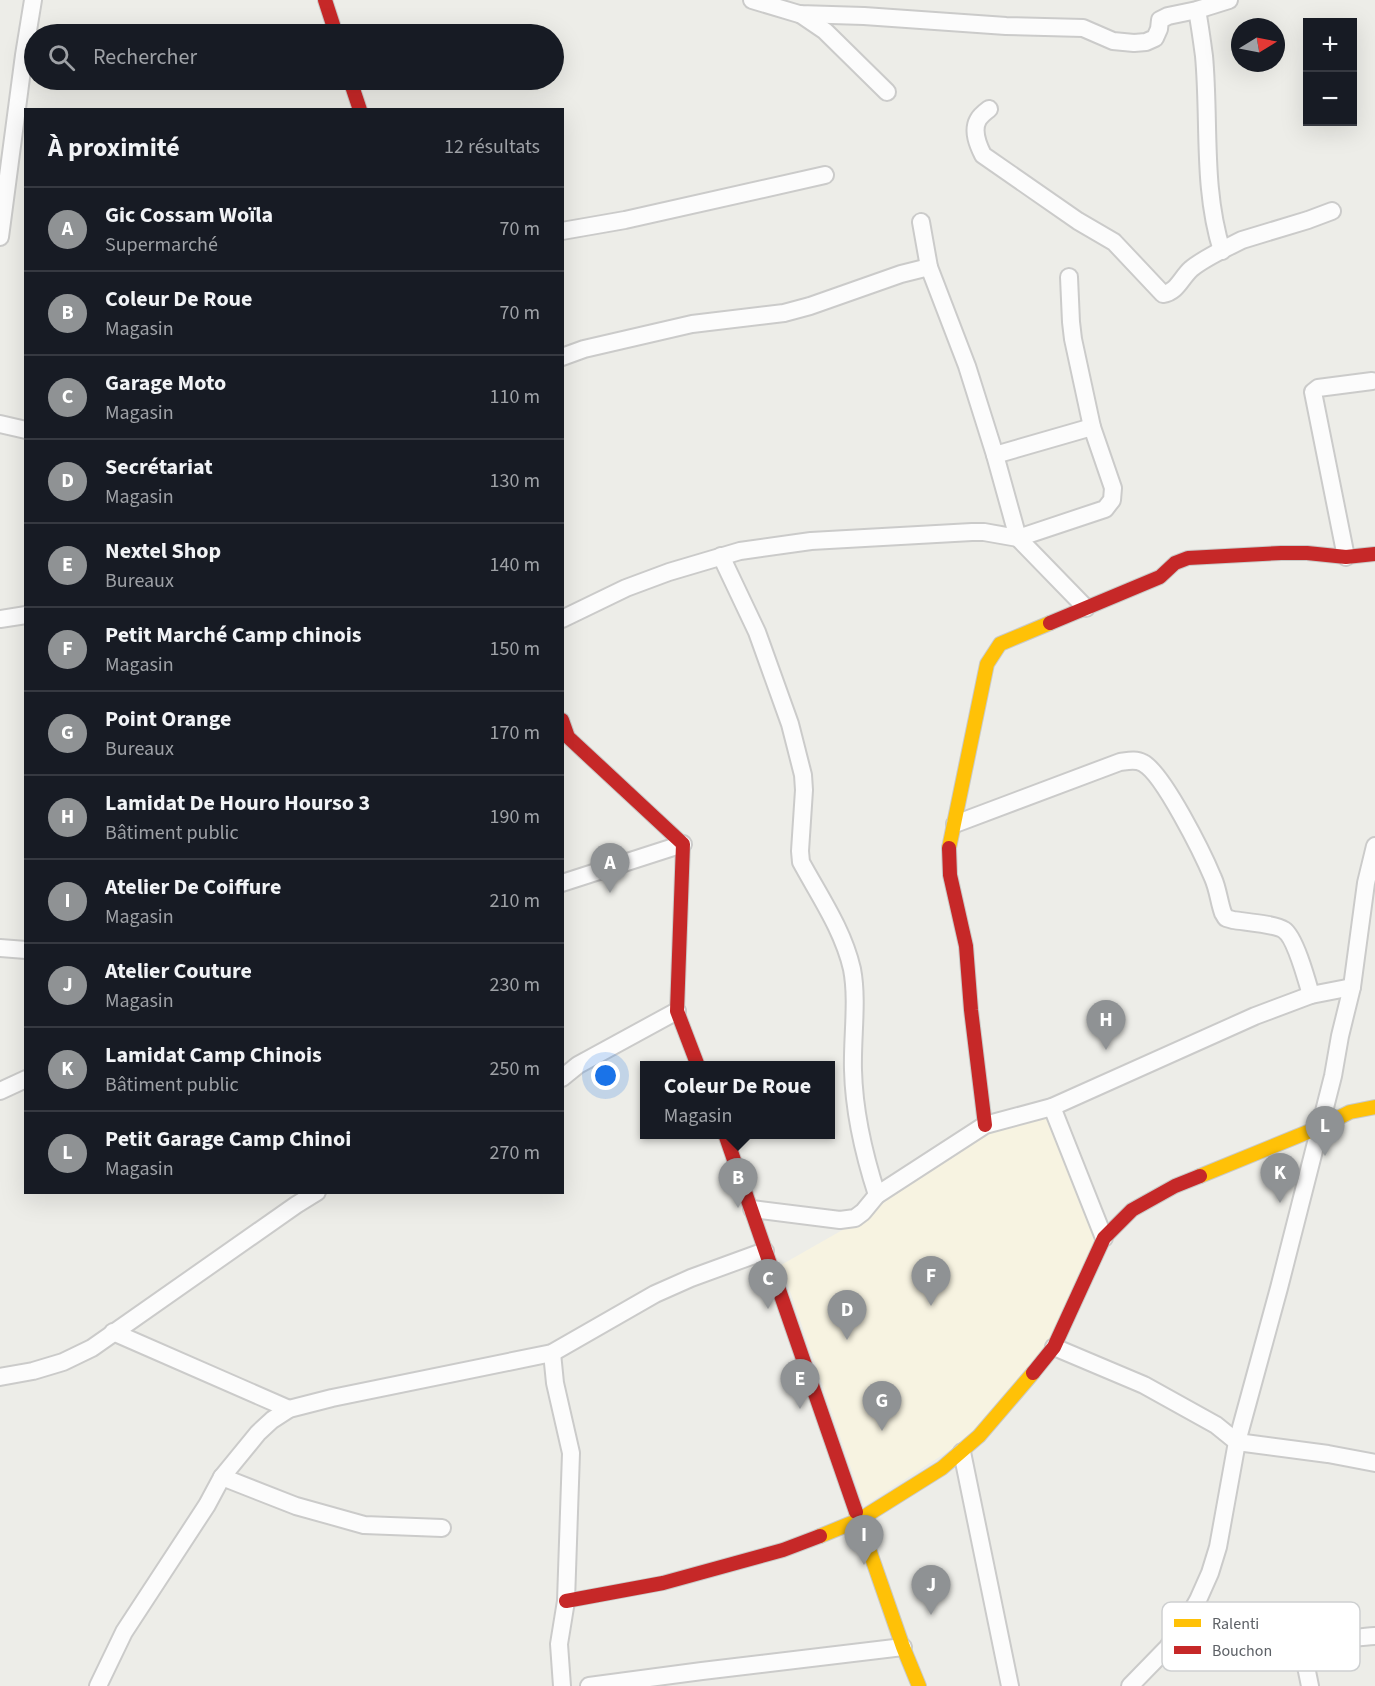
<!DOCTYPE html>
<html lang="fr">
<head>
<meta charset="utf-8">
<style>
  :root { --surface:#171b24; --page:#20242c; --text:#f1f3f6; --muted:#9ea1a6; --line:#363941; --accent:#8f9294 }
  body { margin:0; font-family:"Source Sans 3",sans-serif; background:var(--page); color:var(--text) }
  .controls { position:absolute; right:18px; top:18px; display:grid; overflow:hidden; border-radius:0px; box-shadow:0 6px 24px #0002 }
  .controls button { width:54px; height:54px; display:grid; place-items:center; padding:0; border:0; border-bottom:2px solid var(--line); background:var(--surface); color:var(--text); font:30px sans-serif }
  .compass { position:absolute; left:1231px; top:18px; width:54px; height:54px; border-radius:50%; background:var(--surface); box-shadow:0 6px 24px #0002; rotate:80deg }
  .you { position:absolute; left:606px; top:1076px; width:21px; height:21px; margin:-15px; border:4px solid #fff; border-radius:50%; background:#1a73e8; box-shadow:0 0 0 9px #1a73e833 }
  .badge { display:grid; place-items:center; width:39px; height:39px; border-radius:50%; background:var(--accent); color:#fff; font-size:20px; font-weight:700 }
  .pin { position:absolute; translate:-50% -50px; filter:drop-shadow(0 2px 3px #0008) }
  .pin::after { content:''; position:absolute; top:32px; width:21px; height:18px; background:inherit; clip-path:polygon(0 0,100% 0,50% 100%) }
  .popup { position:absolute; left:640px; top:1061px; width:195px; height:78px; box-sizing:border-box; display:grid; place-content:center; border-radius:0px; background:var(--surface); filter:drop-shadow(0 2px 4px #0005); font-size:20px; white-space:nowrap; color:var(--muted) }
  .popup b { font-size:22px; color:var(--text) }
  .popup::after { content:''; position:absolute; left:50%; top:100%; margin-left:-12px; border:12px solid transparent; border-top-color:var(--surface) }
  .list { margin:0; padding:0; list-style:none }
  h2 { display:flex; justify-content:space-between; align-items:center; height:78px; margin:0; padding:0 24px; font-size:26px }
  h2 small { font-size:20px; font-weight:400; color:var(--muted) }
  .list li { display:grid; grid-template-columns:39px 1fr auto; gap:18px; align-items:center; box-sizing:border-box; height:84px; padding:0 24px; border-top:2px solid var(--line) }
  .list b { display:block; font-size:22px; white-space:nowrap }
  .list p { margin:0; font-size:20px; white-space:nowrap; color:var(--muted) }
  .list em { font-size:20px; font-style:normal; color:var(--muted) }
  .icon { flex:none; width:33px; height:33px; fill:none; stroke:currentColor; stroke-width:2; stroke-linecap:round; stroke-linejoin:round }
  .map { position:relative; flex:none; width:1375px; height:1686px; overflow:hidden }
  .search { position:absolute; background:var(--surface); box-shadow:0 6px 24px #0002; left:24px; top:24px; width:540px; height:66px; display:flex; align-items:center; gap:15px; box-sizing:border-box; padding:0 21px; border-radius:33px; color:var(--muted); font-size:22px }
  .panel { position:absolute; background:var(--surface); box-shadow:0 6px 24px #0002; left:24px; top:108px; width:540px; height:1086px; border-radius:0px }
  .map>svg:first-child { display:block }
  .commercial { fill:#f7f3e1 }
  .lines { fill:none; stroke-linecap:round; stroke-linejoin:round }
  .street-casing { stroke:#cbcbca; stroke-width:20 }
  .slow-casing { stroke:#c9cac8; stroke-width:16 }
  .jam-casing { stroke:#c9cac8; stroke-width:16 }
  .street { stroke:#fcfcfc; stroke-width:16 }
  .slow { stroke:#ffc107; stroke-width:14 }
  .jam { stroke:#c62828; stroke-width:14 }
  .key { fill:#fff; stroke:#ced0d1; stroke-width:1.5 }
  .key-label { font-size:16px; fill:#5d6166 }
</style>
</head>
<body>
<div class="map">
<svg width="1375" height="1686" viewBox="0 0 1375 1686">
  <rect width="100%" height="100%" fill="#edede8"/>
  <polygon class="commercial" points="1049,1116 1099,1238 1047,1346 970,1437 864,1506 781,1265 867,1216 904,1187 982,1134"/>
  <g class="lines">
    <g class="street-casing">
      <g id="street">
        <polyline points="752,0 799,14 864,16 1006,26 1083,28 1113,41 1134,43 1146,42 1155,38 1159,29 1160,20 1168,16 1197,10 1229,0"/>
        <path d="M 1197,10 C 1200,26 1202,41 1204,56 C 1210,121 1202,188 1222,251"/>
        <polyline points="800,14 825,31 887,92"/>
        <path d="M 989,109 C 985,112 980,116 978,120 C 972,131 978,145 983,155 L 1078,221 L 1114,242 L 1163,294 C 1177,292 1181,278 1191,269 C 1204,258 1226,248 1242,240 L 1308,220 L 1332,211"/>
        <polyline points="921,222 929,267 967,366 995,455 1018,538 1086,608"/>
        <polyline points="562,231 625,220 825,175"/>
        <polyline points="0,237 24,55 33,0"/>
        <polyline points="562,357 584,349 692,324 784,313 810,306 901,274 929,267"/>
        <polyline points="0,424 26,430"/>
        <polyline points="995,455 1092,427"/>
        <path d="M 721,556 L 757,632 L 790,724 L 803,775 L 804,790 L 800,851 L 801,862 C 820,897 843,930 852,969 C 858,1000 852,1038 853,1070 C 854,1112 864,1155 877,1195"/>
        <polyline points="1346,557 1313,392 1318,388 1372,381"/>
        <polyline points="0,619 26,615"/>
        <polyline points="562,619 626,588 669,572 740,551 811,541 972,532 984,532 1018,538 1105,509 1112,500 1113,488 1092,427 1073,339 1071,322 1069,277"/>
        <path d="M 955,824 L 1120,762 C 1128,761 1136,759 1143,763 C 1163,773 1203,854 1213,878 C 1218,889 1219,902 1223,913 L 1226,918 L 1233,920 C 1245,922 1275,924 1284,930 C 1295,937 1307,981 1311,995"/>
        <polyline points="562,883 683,844"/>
        <polyline points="0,948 26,950"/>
        <polyline points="562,1078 578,1065 677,1011"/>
        <polyline points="0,1091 26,1079"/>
        <polyline points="1052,1107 1104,1238"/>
        <polyline points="752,1209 840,1220 855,1218 863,1212 877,1195 985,1125 1052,1107 1255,1016 1311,995 1352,987"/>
        <polyline points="113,1332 289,1409"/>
        <polyline points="1054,1347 1144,1385 1216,1425 1237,1442 1328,1454 1375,1463"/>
        <polyline points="552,1353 555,1383 571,1453 566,1601 559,1644 562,1686"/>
        <polyline points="0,1377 33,1371 63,1362 92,1348 296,1205 317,1192"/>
        <polyline points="962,1452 1010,1686"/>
        <polyline points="222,1477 296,1506 364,1525 442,1528"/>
        <path d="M 1185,1623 C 1195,1627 1205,1632 1216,1635 C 1261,1650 1328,1640 1375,1636"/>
        <polyline points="1301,1642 1310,1686"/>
        <polyline points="98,1686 124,1632 207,1505 222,1477 258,1433 272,1420 289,1409 332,1398 552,1353 655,1294 691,1278 765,1251"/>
        <polyline points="589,1686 702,1671 903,1647"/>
        <polyline points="1130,1686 1167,1648 1185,1623 1198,1600 1210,1573 1218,1547 1237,1442 1279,1288 1333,1076 1340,1036 1352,987 1366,883 1375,846"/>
      </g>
    </g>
    <g class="slow-casing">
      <g id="slow">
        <polyline points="949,848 987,664 1000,644 1050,623"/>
        <polyline points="1200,1176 1320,1127 1350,1112 1375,1107"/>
        <polyline points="856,1512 903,1647 919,1686"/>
        <polyline points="820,1536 859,1520 942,1468 979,1436 1033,1373"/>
      </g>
    </g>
    <g class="jam-casing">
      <g id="jam">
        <polyline points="325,0 336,34"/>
        <polyline points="350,80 360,110"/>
        <polyline points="1050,623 1160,577 1175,563 1188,558 1281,553 1307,553 1346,557 1375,554"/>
        <polyline points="562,720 568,737 683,844 677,1011 698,1066"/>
        <polyline points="949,848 950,875 966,946 971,1010 985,1125"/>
        <polyline points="725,1134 856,1512"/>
        <polyline points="1033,1373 1054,1347 1104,1238 1132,1210 1175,1186 1200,1176"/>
        <polyline points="566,1601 663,1583 783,1550 820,1536"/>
      </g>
    </g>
    <use href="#street" class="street"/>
    <use href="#slow" class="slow"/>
    <use href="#jam" class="jam"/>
  </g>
  <rect x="1162" y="1602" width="198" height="69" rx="9" class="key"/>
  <rect x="1174" y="1619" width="27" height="8" fill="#ffc107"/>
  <rect x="1174" y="1646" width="27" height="8" fill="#c62828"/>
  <g class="key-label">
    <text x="1212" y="1629">Ralenti</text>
    <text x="1212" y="1656">Bouchon</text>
  </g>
</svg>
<div class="controls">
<button>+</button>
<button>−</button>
</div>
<svg class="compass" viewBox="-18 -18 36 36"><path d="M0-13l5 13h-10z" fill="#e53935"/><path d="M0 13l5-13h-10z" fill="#9ea1a6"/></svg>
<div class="you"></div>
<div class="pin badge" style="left:610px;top:893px">A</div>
<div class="pin badge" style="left:738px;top:1208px">B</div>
<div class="popup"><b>Coleur De Roue</b>Magasin</div>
<div class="pin badge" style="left:768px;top:1309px">C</div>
<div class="pin badge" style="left:847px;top:1340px">D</div>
<div class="pin badge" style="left:800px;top:1409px">E</div>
<div class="pin badge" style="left:931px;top:1306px">F</div>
<div class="pin badge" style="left:882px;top:1431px">G</div>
<div class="pin badge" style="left:1106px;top:1050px">H</div>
<div class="pin badge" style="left:864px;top:1565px">I</div>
<div class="pin badge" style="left:931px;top:1615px">J</div>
<div class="pin badge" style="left:1280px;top:1203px">K</div>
<div class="pin badge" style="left:1325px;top:1156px">L</div>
<div class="search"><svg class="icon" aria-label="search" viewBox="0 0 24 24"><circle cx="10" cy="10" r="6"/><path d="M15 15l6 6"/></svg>Rechercher</div>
<section class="panel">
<h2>À proximité<small>12 résultats</small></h2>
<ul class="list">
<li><span class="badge">A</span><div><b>Gic Cossam Woïla</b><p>Supermarché</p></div><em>70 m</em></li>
<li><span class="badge">B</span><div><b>Coleur De Roue</b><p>Magasin</p></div><em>70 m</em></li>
<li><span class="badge">C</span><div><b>Garage Moto</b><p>Magasin</p></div><em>110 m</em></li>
<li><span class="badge">D</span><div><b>Secrétariat</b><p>Magasin</p></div><em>130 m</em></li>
<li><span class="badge">E</span><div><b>Nextel Shop</b><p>Bureaux</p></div><em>140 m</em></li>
<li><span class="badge">F</span><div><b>Petit Marché Camp chinois</b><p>Magasin</p></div><em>150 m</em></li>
<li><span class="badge">G</span><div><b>Point Orange</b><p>Bureaux</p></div><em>170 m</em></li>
<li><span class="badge">H</span><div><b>Lamidat De Houro Hourso 3</b><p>Bâtiment public</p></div><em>190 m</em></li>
<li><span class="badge">I</span><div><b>Atelier De Coiffure</b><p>Magasin</p></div><em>210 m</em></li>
<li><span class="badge">J</span><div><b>Atelier Couture</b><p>Magasin</p></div><em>230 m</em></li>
<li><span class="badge">K</span><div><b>Lamidat Camp Chinois</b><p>Bâtiment public</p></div><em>250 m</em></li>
<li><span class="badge">L</span><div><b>Petit Garage Camp Chinoi</b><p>Magasin</p></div><em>270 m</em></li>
</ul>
</section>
</div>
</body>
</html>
